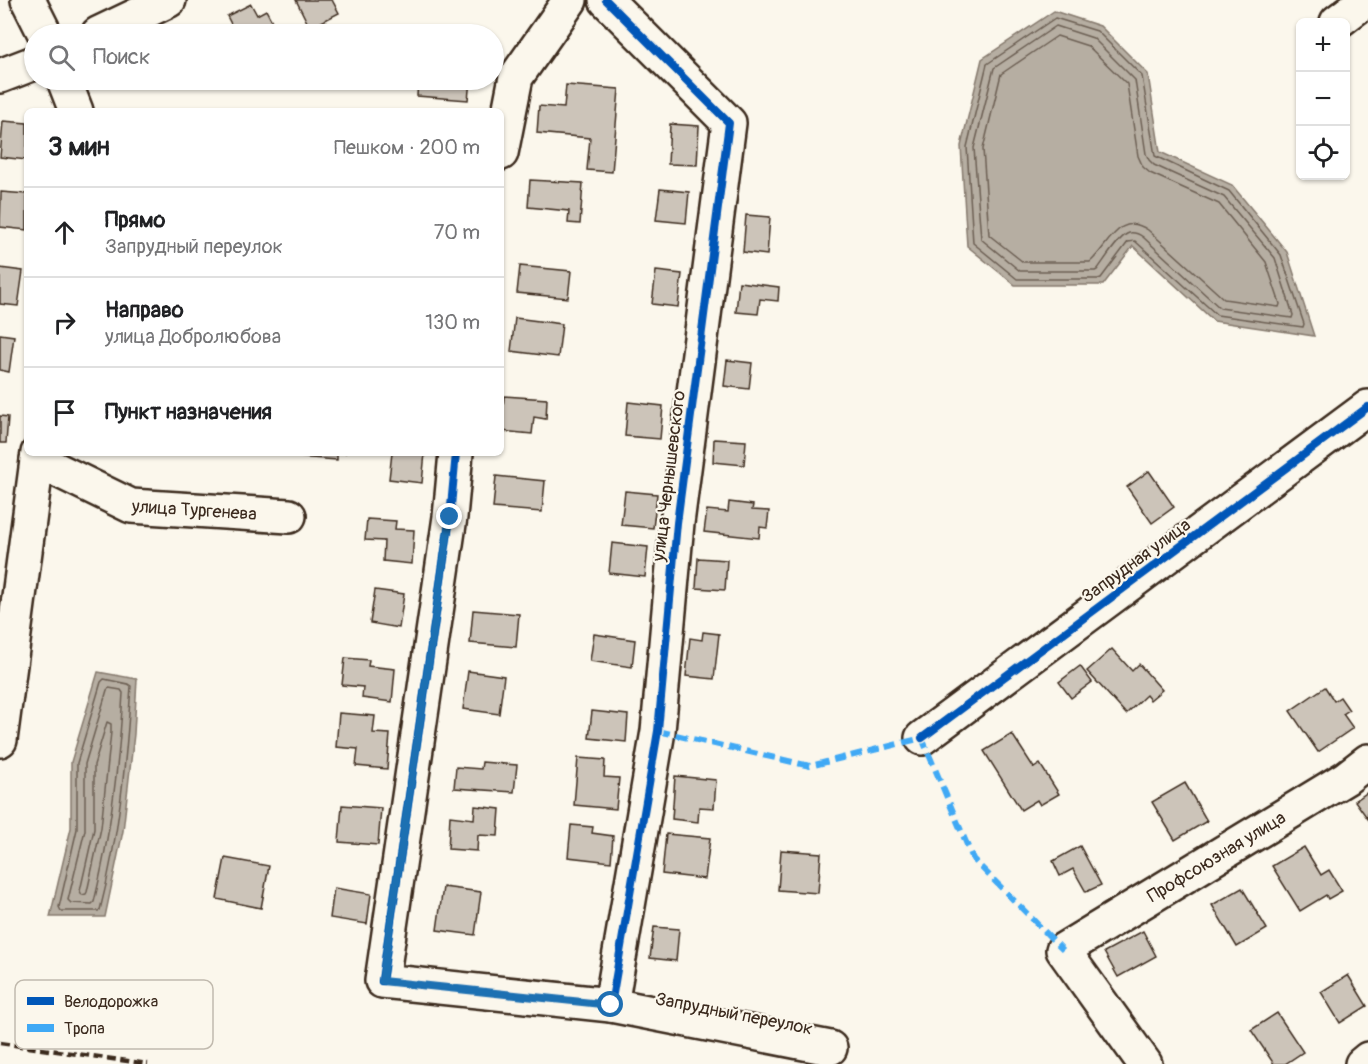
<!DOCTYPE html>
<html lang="ru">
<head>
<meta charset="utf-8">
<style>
  :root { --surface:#fff; --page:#f2f2f2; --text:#202124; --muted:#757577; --line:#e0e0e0 }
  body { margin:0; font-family:Pangolin,sans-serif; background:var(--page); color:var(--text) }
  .controls { position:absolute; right:18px; top:18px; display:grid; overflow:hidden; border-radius:9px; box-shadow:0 2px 4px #0004 }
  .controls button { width:54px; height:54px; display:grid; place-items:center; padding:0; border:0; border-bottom:2px solid var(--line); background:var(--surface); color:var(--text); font:30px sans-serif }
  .stop { position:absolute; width:18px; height:18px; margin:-14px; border:4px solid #1f6fb2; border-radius:50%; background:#fff }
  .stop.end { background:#1f6fb2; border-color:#fff; box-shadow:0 2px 6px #0008 }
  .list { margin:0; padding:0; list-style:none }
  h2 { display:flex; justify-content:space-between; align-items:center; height:78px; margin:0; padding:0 24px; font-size:26px }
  h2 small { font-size:20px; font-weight:400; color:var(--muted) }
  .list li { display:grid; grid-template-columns:39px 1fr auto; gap:18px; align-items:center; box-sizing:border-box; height:90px; padding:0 24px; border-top:2px solid var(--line) }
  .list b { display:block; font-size:22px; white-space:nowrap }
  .list p { margin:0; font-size:20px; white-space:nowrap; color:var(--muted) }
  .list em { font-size:20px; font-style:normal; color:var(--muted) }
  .icon { flex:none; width:33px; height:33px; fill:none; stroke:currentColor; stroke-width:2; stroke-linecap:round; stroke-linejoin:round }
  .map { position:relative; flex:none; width:1368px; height:1064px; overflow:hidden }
  .search { position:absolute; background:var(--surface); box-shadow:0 2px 4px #0004; left:24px; top:24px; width:480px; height:66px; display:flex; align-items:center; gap:15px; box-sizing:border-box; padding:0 21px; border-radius:33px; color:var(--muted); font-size:22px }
  .panel { position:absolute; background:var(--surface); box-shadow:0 2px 4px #0004; left:24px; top:108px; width:480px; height:348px; border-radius:9px }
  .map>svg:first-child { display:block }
  .water { fill:#b6aea2; stroke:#85796d; stroke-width:1.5 }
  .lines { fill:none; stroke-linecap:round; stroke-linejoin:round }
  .shore { stroke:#6c5f53; stroke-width:1.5 }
  .building { fill:#ccc4b9; stroke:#3b2a1e; stroke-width:1.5 }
  .minor-casing { stroke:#3b2a1e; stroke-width:38 }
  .minor { stroke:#fbf7ec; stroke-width:33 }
  .rail { stroke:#3b2a1e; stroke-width:4.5; stroke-dasharray:9 4.5; stroke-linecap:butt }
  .quiet { stroke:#3fa9f5; stroke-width:6; stroke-dasharray:12 6; stroke-linecap:butt }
  .cycleway-casing { stroke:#fbf7ec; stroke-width:11 }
  .cycleway { stroke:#0057b8; stroke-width:8 }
  .route { stroke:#1f6fb2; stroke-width:8 }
  .labels { text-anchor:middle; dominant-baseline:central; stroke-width:4.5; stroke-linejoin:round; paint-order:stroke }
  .street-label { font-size:18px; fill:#3b2a1e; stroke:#fbf7ec }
  .key { fill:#fbf7ec; stroke:#c1baae; stroke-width:1.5 }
  .key-label { font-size:16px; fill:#3b2a1e }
</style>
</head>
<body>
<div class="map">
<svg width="1368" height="1064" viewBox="0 0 1368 1064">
  <rect width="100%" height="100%" fill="#fbf7ec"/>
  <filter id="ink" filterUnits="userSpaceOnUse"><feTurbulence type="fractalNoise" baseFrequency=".0167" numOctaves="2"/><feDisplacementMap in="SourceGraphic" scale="12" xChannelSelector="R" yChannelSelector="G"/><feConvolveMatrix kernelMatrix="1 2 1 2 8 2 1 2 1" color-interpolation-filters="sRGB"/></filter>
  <g filter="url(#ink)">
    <g class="water">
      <polygon points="1054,11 1100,26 1148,74 1160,152 1232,185 1287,252 1314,336 1214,321 1133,246 1103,285 1015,285 967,246 961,146 982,59"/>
      <polygon points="98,672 137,679 134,734 123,831 105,917 50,917 71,828 71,762"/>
    </g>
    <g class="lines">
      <g class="shore">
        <polygon points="1055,18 1097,31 1142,76 1155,156 1229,191 1281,255 1304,324 1303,327 1217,315 1135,241 1128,242 1101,278 1098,279 1017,279 973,243 967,147 987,64"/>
        <path d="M 1056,26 L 1093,38 L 1135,80 L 1146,154 L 1149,160 L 1154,165 L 1224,197 L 1275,258 L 1293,315 L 1292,318 L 1220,308 L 1143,237 C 1139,234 1135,232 1129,233 C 1119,236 1104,261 1097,270 L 1095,271 L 1020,271 L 981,239 L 974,148 L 994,68 Z"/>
        <path d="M 1057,36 L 1088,46 L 1127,84 L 1138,156 L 1143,167 L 1150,173 L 1219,204 L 1266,262 L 1280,304 L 1279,307 L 1224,299 L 1148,230 C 1119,210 1108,247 1090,262 L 1023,262 L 989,235 L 983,149 L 1001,74 Z"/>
        <path d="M 104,679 L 128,684 L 131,686 C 126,761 119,837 100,910 L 98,911 L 61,911 L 59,907 L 77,829 L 77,763 L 101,682 Z"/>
        <path d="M 109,688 L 121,690 L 123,693 C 119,763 111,833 94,902 L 92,904 L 71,903 L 68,900 L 85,830 L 85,764 L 107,690 Z"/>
        <polygon points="107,722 111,724 111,732 101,828 87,892 86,894 82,895 80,891 94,829 94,765"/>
      </g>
    </g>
    <g class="building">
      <polygon points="296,0 332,0 339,13 310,28"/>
      <polygon points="251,4 257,15 266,10 276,29 266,34 236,34 227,16"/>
      <polygon points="418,80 470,80 468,100 417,96"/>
      <polygon points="566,85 619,89 612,172 587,170 590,138 537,133 539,106 564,108"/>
      <polygon points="3,121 27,123 27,160 0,157"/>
      <polygon points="670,124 699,126 697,165 668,164"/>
      <polygon points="530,180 583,183 580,224 568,223 569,211 528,207"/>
      <polygon points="660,189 689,192 686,223 656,220"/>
      <polygon points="1,192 27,194 27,230 0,227"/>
      <polygon points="746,215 770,217 767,255 743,252"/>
      <polygon points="520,266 571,271 568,298 517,293"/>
      <polygon points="0,268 23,271 18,306 0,304"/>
      <polygon points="656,271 682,274 678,307 652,304"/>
      <polygon points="739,282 779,287 778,301 760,299 758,314 736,312"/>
      <polygon points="515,318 562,324 558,357 511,351"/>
      <polygon points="0,334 14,336 9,372 0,370"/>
      <polygon points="727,360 752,363 749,389 724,386"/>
      <polygon points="504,396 547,399 546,419 534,417 532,434 501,431"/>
      <polygon points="628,402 663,406 660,439 625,436"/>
      <polygon points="0,416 8,417 6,443 0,443"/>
      <polygon points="714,439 746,441 744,465 713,462"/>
      <polygon points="299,453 346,453 337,453 337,460 298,457"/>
      <polygon points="392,453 425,453 422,483 389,479"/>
      <polygon points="1149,471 1174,507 1152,523 1127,487"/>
      <polygon points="496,476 545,481 542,512 493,508"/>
      <polygon points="625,491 657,494 653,528 621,525"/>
      <polygon points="729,502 753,505 752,510 769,511 767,528 760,527 759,538 704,532 707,510 728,512"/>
      <polygon points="367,519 396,521 395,529 414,530 412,564 383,561 384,541 365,540"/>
      <polygon points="612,543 648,547 645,577 609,573"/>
      <polygon points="698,558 727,560 725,590 696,588"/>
      <polygon points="375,590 404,594 399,628 370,623"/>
      <polygon points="473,610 519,614 516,647 470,643"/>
      <polygon points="703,632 719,634 714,679 686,676 690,638 702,640"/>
      <polygon points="594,634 635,640 632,667 590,661"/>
      <polygon points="1112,649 1132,671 1139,664 1162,690 1150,700 1146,695 1126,714 1087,671"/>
      <polygon points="345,658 369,660 368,666 395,669 392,702 362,698 363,687 342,685"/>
      <polygon points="1080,666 1092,682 1071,698 1059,682"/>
      <polygon points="468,671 504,676 499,714 463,709"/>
      <polygon points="1325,687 1334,701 1340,697 1349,710 1343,714 1353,728 1318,752 1290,711"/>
      <polygon points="592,711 628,715 626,742 589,738"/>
      <polygon points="339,713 375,716 373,733 390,734 387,769 356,766 358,749 336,747"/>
      <polygon points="1012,734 1034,768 1040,764 1059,794 1040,805 1037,800 1021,810 984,751"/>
      <polygon points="578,758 605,760 604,777 619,778 616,809 574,805"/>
      <polygon points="482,762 517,765 514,792 454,788 456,767 481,769"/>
      <polygon points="675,776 716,780 714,808 699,807 698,822 672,819"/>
      <polygon points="1185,783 1207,821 1175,840 1152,802"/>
      <polygon points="1368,792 1368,819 1355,801"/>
      <polygon points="342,805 381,808 378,845 339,842"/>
      <polygon points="475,806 500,809 498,836 478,835 477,851 448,849 450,816 474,819"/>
      <polygon points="571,825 593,827 592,833 613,836 611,862 568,857"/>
      <polygon points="666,834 710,838 705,879 662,874"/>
      <polygon points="1080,846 1101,885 1086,892 1073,869 1060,876 1053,861"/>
      <polygon points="1304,847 1321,875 1329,870 1342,891 1328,899 1326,895 1300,911 1272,866"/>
      <polygon points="781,850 821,853 818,893 778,890"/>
      <polygon points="225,858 269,866 261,908 217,899"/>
      <polygon points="443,887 481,892 475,935 437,930"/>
      <polygon points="334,888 371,894 367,924 330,918"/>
      <polygon points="1242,888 1267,929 1237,947 1212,905"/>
      <polygon points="654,927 679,929 676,961 650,958"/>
      <polygon points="1143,931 1156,956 1118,977 1104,952"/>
      <polygon points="1348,975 1367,1006 1340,1023 1321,992"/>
      <polygon points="1277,1013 1303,1052 1285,1064 1274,1064 1251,1030"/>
    </g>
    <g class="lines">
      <g class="minor-casing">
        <g id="minor">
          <polyline points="28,0 45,34"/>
          <polyline points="606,0 729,123 677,523 658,731 611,1005"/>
          <polyline points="1337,22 1366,0"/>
          <polyline points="98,34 169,0"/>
          <polyline points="0,76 34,63"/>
          <polyline points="64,80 76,111"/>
          <polyline points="501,153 516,77 570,0"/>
          <polyline points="456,453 450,517 382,981 611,1005 830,1048"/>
          <path id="s1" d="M 37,460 L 131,506 L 289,516"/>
          <polyline points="922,738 1368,407"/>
          <polyline points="0,740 38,453"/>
          <path id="s2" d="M 1145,1064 L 1063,950 L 1346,778 L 1368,761"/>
          <polyline points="1362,1064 1368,1059"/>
        </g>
      </g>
      <use href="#minor" class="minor"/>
      <polyline class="rail" points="0,1043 148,1064"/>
      <polyline class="quiet" points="658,731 810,766 922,738 973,859 1063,950"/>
      <g class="cycleway-casing">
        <g id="cycleway">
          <polyline points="606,0 729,123 677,523 658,731 611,1005"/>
          <polyline points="922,738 1368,407"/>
          <polyline points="382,981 450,517 456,453"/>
        </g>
      </g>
      <use href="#cycleway" class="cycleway"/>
    </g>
  </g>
  <g class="lines" filter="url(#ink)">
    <polyline class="route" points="450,517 382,981 611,1005"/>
  </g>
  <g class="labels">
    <g class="street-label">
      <text transform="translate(669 476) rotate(-83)">улица Чернышевского</text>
      <text stroke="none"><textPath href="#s1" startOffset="168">улица Тургенева</textPath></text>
      <text transform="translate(1136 561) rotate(-36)">Запрудная улица</text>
      <text stroke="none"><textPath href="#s2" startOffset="320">Профсоюзная улица</textPath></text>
      <text transform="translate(734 1014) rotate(11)">Запрудный переулок</text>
    </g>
  </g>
  <rect x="15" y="980" width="198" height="69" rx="9" class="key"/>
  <rect x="27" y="997" width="27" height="8" fill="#0057b8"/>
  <rect x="27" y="1024" width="27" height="8" fill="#3fa9f5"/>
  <g class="key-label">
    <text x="64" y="1007">Велодорожка</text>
    <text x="64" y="1034">Тропа</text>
  </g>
</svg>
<div class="controls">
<button>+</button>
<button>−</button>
<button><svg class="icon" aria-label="locate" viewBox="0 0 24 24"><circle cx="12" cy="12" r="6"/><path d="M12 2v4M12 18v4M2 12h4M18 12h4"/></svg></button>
</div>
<div class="stop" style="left:611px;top:1005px"></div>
<div class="stop end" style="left:450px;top:517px"></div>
<div class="search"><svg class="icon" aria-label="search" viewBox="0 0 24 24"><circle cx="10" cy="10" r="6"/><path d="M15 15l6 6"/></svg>Поиск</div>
<section class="panel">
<h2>3 мин<small>Пешком · 200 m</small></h2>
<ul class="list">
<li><svg class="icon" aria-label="ahead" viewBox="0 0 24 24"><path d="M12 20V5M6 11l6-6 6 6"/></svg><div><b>Прямо</b><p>Запрудный переулок</p></div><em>70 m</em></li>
<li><svg class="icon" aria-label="right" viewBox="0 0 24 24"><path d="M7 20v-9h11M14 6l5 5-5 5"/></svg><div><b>Направо</b><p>улица Добролюбова</p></div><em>130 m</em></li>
<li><svg class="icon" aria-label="arrive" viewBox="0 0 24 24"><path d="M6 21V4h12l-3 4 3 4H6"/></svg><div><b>Пункт назначения</b></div></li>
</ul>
</section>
</div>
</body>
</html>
